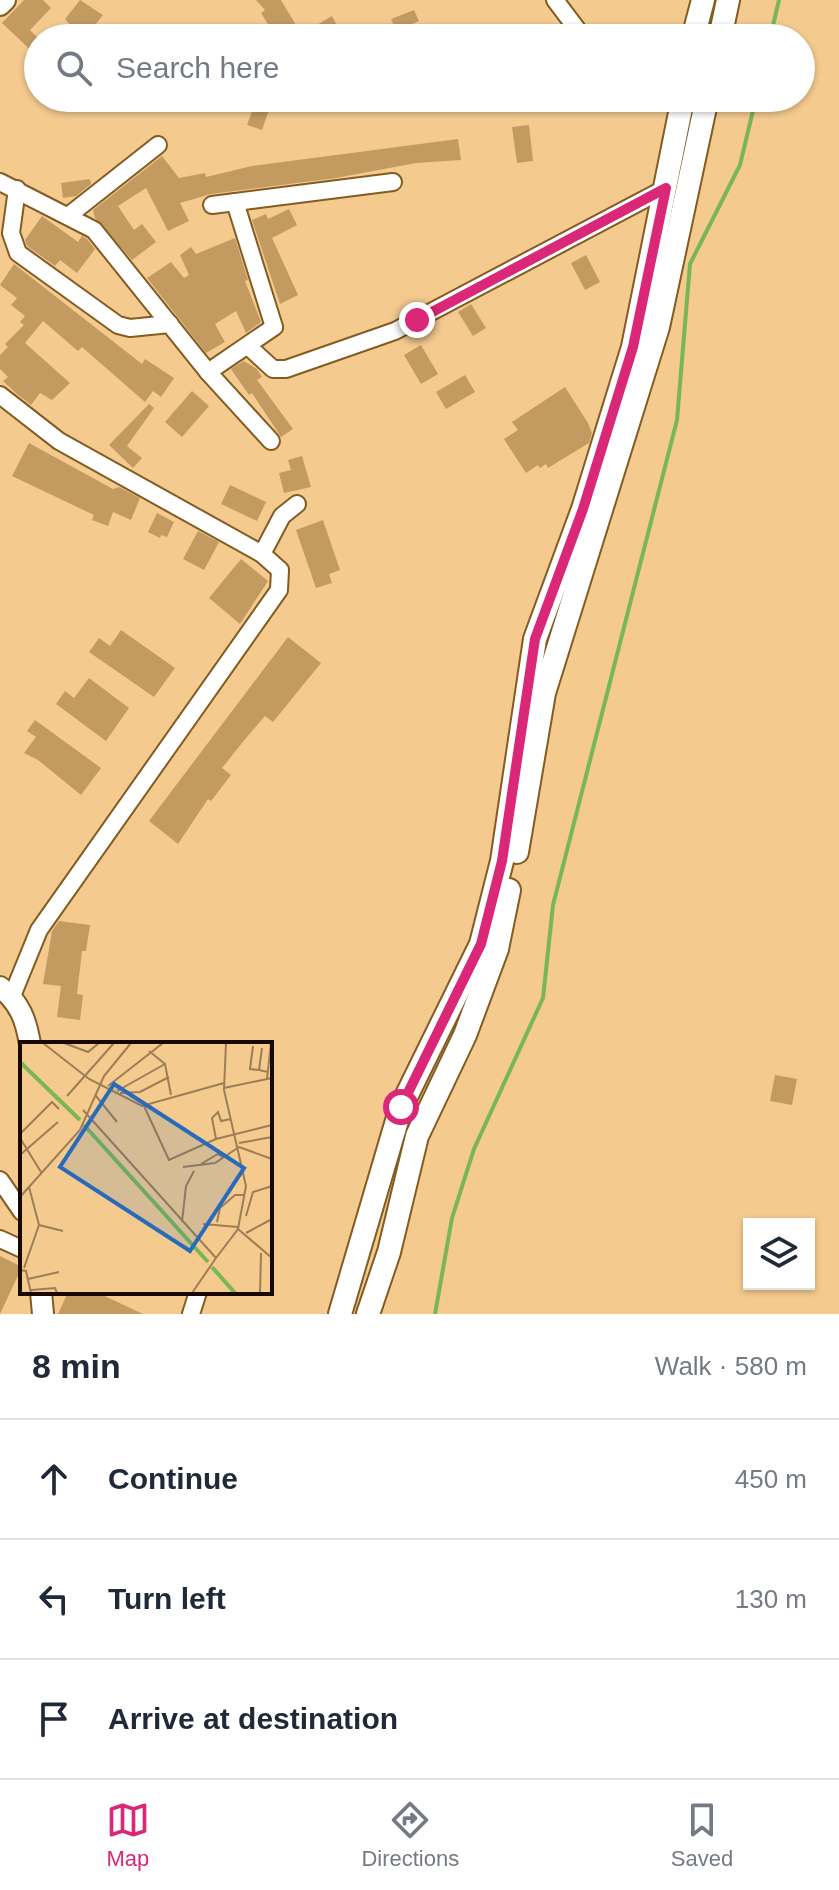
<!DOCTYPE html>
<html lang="en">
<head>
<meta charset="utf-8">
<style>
  :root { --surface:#fff; --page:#f2f2f3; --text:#1f2937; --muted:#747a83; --line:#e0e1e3; --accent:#db2777 }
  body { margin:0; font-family:Arial,sans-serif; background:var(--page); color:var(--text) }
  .controls { position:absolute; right:24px; bottom:24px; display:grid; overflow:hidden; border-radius:0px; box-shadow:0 2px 6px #0004 }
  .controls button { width:72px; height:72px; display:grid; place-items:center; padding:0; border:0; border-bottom:2px solid var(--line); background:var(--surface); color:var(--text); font:40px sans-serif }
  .stop { position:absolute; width:24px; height:24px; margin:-18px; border:6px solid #db2777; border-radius:50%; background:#fff }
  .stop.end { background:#db2777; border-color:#fff; box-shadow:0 2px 8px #0008 }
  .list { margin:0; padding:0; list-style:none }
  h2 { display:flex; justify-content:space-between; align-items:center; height:104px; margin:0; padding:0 32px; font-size:34px }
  h2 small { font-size:26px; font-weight:400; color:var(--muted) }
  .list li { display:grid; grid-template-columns:52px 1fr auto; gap:24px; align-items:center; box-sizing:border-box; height:120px; padding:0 32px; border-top:2px solid var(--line) }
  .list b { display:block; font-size:30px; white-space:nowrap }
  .list em { font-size:26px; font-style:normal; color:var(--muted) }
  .icon { flex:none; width:44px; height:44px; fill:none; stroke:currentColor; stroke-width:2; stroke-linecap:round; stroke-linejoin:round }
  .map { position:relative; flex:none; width:839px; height:1314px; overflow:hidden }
  .search { position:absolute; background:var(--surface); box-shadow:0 2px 6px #0004; left:24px; right:24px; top:24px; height:88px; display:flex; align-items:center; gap:20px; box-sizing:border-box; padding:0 28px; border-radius:44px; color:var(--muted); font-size:30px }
  .sheet { height:464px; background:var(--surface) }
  nav { display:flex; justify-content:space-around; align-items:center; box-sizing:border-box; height:112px; border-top:2px solid var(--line); background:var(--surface); font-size:22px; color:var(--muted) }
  nav a { display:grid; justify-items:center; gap:4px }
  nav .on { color:var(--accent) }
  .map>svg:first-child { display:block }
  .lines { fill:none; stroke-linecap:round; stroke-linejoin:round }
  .stream { stroke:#79b755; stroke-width:4 }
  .building { fill:#c39b61 }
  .minor-casing { stroke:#825c21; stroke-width:20 }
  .tertiary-casing { stroke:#825c21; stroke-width:24 }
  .secondary-casing { stroke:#825c21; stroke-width:26 }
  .minor { stroke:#fff; stroke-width:16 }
  .tertiary { stroke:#fff; stroke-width:20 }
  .secondary { stroke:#fff; stroke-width:22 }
  .route { stroke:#db2777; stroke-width:10 }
  .inset-river { fill:none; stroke:#79b755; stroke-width:4 }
  .inset-road { fill:none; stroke:#9c7d56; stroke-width:2 }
  .view { fill:#286abc; fill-opacity:0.15; stroke:#286abc; stroke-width:4 }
  .inset-edge { fill:none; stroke:#180900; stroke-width:4 }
</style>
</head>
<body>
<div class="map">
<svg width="839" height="1314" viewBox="0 0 839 1314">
  <rect width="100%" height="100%" fill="#f4ca8f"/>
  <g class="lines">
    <g class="stream">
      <polyline points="770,38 779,0"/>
      <polyline points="435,1314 452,1218 474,1149 543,998 553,905 677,420 690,264 740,165 756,98"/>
    </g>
  </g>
  <g class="building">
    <polygon points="24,0 43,0 51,8 30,30 38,38 38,57 2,23"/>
    <polygon points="80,0 103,15 85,38 67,38 74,30 65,19"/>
    <polygon points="256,0 281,0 296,25 276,37 261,13 265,10"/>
    <polygon points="414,10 419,21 396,31 391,19"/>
    <polygon points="332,16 340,31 328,38 295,38"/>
    <polygon points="257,98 273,98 262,130 247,125"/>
    <polygon points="529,125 533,161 517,163 512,127"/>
    <polygon points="458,139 461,160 416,163 336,178 211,194 180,203 189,221 168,231 146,188 118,206 134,230 142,224 156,242 132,260 95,218 93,210 162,156 179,178 205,173 206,177 252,166"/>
    <polygon points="90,179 91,184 76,196 63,198 61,183"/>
    <polygon points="289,209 297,225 272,238 298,295 280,304 252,220 266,214 268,219"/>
    <polygon points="42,216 78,242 82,236 87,239 95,249 77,273 60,260 55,266 27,246 25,240"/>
    <polygon points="235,238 248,280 245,281 261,322 246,333 236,311 215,324 225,342 206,353 147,278 171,262 184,278 189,275 180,255 191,247 196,254"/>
    <polygon points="586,255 600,282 585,290 571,263"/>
    <polygon points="14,264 142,364 145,359 174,378 161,397 153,391 145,402 82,347 78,351 43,321 25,343 70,383 52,400 40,393 31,405 17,394 3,381 8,377 0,369 0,355 8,347 5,344 24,325 20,322 25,316 11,305 17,298 0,285"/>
    <polygon points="471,304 486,328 473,336 458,312"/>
    <polygon points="421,345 438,374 421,384 404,355"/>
    <polygon points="244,361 257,369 262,377 257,380 293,429 281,437 252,393 249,395 231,369"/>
    <polygon points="465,375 475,392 446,409 436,392"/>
    <polygon points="565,387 588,423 592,433 589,443 548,468 546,464 540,468 538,465 526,473 504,439 518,430 512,422"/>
    <polygon points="192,391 209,406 182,437 165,422"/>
    <polygon points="149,404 154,408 127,446 142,458 133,468 109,445"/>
    <polygon points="29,443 113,489 119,487 140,498 131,520 113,512 108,526 92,520 94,515 12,476"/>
    <polygon points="302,456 311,487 284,493 279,473 291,470 288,460"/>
    <polygon points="230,485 266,502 257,521 221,504"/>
    <polygon points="157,513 174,522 167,537 161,535 160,538 148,532"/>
    <polygon points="323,520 340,570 329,574 332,583 316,588 296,530"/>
    <polygon points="198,531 219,542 204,570 183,559"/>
    <polygon points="241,559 268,581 240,624 209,598"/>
    <polygon points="121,630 175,668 154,697 89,652 99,638 110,646"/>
    <polygon points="288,637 321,663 273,722 265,716 246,738 222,768 231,775 211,801 208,799 178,844 149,821"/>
    <polygon points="89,678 129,708 106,741 56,704 65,691 74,698"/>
    <polygon points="35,720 101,768 81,795 38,760 24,753 36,737 27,731"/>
    <polygon points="59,921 90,925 86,951 82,951 77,994 83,995 80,1020 57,1017 61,986 43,984 52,931"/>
    <polygon points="775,1075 797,1079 792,1105 770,1101"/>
    <polygon points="0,1256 22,1267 0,1314"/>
    <polygon points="68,1292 96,1292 143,1314 58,1314"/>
  </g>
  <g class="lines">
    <g class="minor-casing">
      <g id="minor">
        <polyline points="555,0 583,37"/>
        <polyline points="0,182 94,230 208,372 271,441"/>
        <polyline points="17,189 11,233 18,253 118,325 130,328 170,324"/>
        <polyline points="212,205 393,182"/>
        <polyline points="68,216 158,145"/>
        <polyline points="248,346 273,369 286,369 395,331 666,188"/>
        <polyline points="208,372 274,327 235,202"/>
        <polyline points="0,395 59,441 262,554 280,570 279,590 39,930 12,996"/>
        <polyline points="262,554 282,516 297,504"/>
        <polyline points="0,1180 22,1212"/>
        <polyline points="0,1239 22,1249"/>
        <polyline points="191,1314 198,1292"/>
      </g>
    </g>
    <g class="tertiary-casing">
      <g id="tertiary">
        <polyline points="0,5 5,0"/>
        <path d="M 0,987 C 20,1003 26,1020 30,1044"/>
        <polyline points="41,1292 43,1314"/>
      </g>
    </g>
    <g class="secondary-casing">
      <g id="secondary">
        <polyline points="693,38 703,0"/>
        <polyline points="720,38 728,0"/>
        <polyline points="517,852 544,693 658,327 707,98"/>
        <polyline points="340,1314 401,1107 481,944 502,861 535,639 583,509 633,347 683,98"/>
        <polyline points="368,1314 389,1252 417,1136 465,1035 497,949 509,890"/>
      </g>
    </g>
    <use href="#minor" class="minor"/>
    <use href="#tertiary" class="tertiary"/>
    <use href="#secondary" class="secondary"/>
  </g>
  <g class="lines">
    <polyline class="route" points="401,1107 481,944 502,861 535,639 583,509 633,347 666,188 417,320"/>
  </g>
  <g transform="translate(20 1042)">
    <rect width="252" height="252" fill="#f4ca8f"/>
    <path class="inset-river" d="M 0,20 L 60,78M 64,83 L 188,220M 192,225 L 215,251"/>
    <path class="inset-road" d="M 23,1 L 69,37 L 122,64 L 204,41M 44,1 L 68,10 L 79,1M 233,4 L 230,27 L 239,28M 242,6 L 239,28 L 248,30M 129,9 L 145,22 L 151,53M 247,37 L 251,1M 88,44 L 143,1M 204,46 L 252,36M 97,49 L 145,22M 100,51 L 120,50 L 149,35M 47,54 L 94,1M 76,54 L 97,80M 124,64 L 149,118 L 196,97 L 252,83M 63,68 L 196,216M 0,92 L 32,60 L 39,67M 0,96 L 21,130M 196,97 L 192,76 L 198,70 L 201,79 L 211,77M 219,101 L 252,95M 0,113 L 38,80M 181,122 L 198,112 L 204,116M 163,125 L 195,121 L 219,105 L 252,117M 0,155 L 60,88 L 84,34 L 111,1M 226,174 L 233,150 L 252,144M 162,180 L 166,144 L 174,129M 197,180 L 200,166 L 215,153 L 224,153M 183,182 L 218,185M 19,183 L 43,189M 218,187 L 252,216M 226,191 L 252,177M 196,216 L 218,187 L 226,144 L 204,48 L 206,1M 4,226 L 19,183 L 9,145M 0,228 L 6,229 L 11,251M 8,237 L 39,230M 11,248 L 35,246 L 37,251M 172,251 L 196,216M 240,251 L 241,211"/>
    <path class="view" d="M 94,42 L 224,126 L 170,209 L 40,125 Z"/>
    <rect width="252" height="252" class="inset-edge"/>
  </g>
</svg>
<div class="controls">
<button><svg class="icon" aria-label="layers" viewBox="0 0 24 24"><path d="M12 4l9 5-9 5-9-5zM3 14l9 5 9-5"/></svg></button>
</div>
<div class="stop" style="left:401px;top:1107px"></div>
<div class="stop end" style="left:417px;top:320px"></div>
<div class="search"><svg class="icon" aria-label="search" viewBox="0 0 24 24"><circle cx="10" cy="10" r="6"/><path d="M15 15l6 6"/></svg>Search here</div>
</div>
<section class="sheet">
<h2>8 min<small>Walk · 580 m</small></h2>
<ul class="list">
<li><svg class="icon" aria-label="ahead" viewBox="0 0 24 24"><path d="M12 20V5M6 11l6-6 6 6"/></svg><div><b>Continue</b></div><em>450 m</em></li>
<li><svg class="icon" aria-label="left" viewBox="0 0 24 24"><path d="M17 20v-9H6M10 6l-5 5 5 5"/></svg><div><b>Turn left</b></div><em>130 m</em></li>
<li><svg class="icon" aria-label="arrive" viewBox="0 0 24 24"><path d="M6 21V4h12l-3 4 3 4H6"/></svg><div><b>Arrive at destination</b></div></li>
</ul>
</section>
<nav>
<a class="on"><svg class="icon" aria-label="map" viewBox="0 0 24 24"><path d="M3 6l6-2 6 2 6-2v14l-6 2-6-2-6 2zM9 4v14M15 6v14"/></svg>Map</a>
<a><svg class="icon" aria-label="directions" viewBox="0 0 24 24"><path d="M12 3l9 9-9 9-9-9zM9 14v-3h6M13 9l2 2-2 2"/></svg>Directions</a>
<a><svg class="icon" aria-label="saved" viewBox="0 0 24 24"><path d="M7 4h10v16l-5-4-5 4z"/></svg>Saved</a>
</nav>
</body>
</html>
